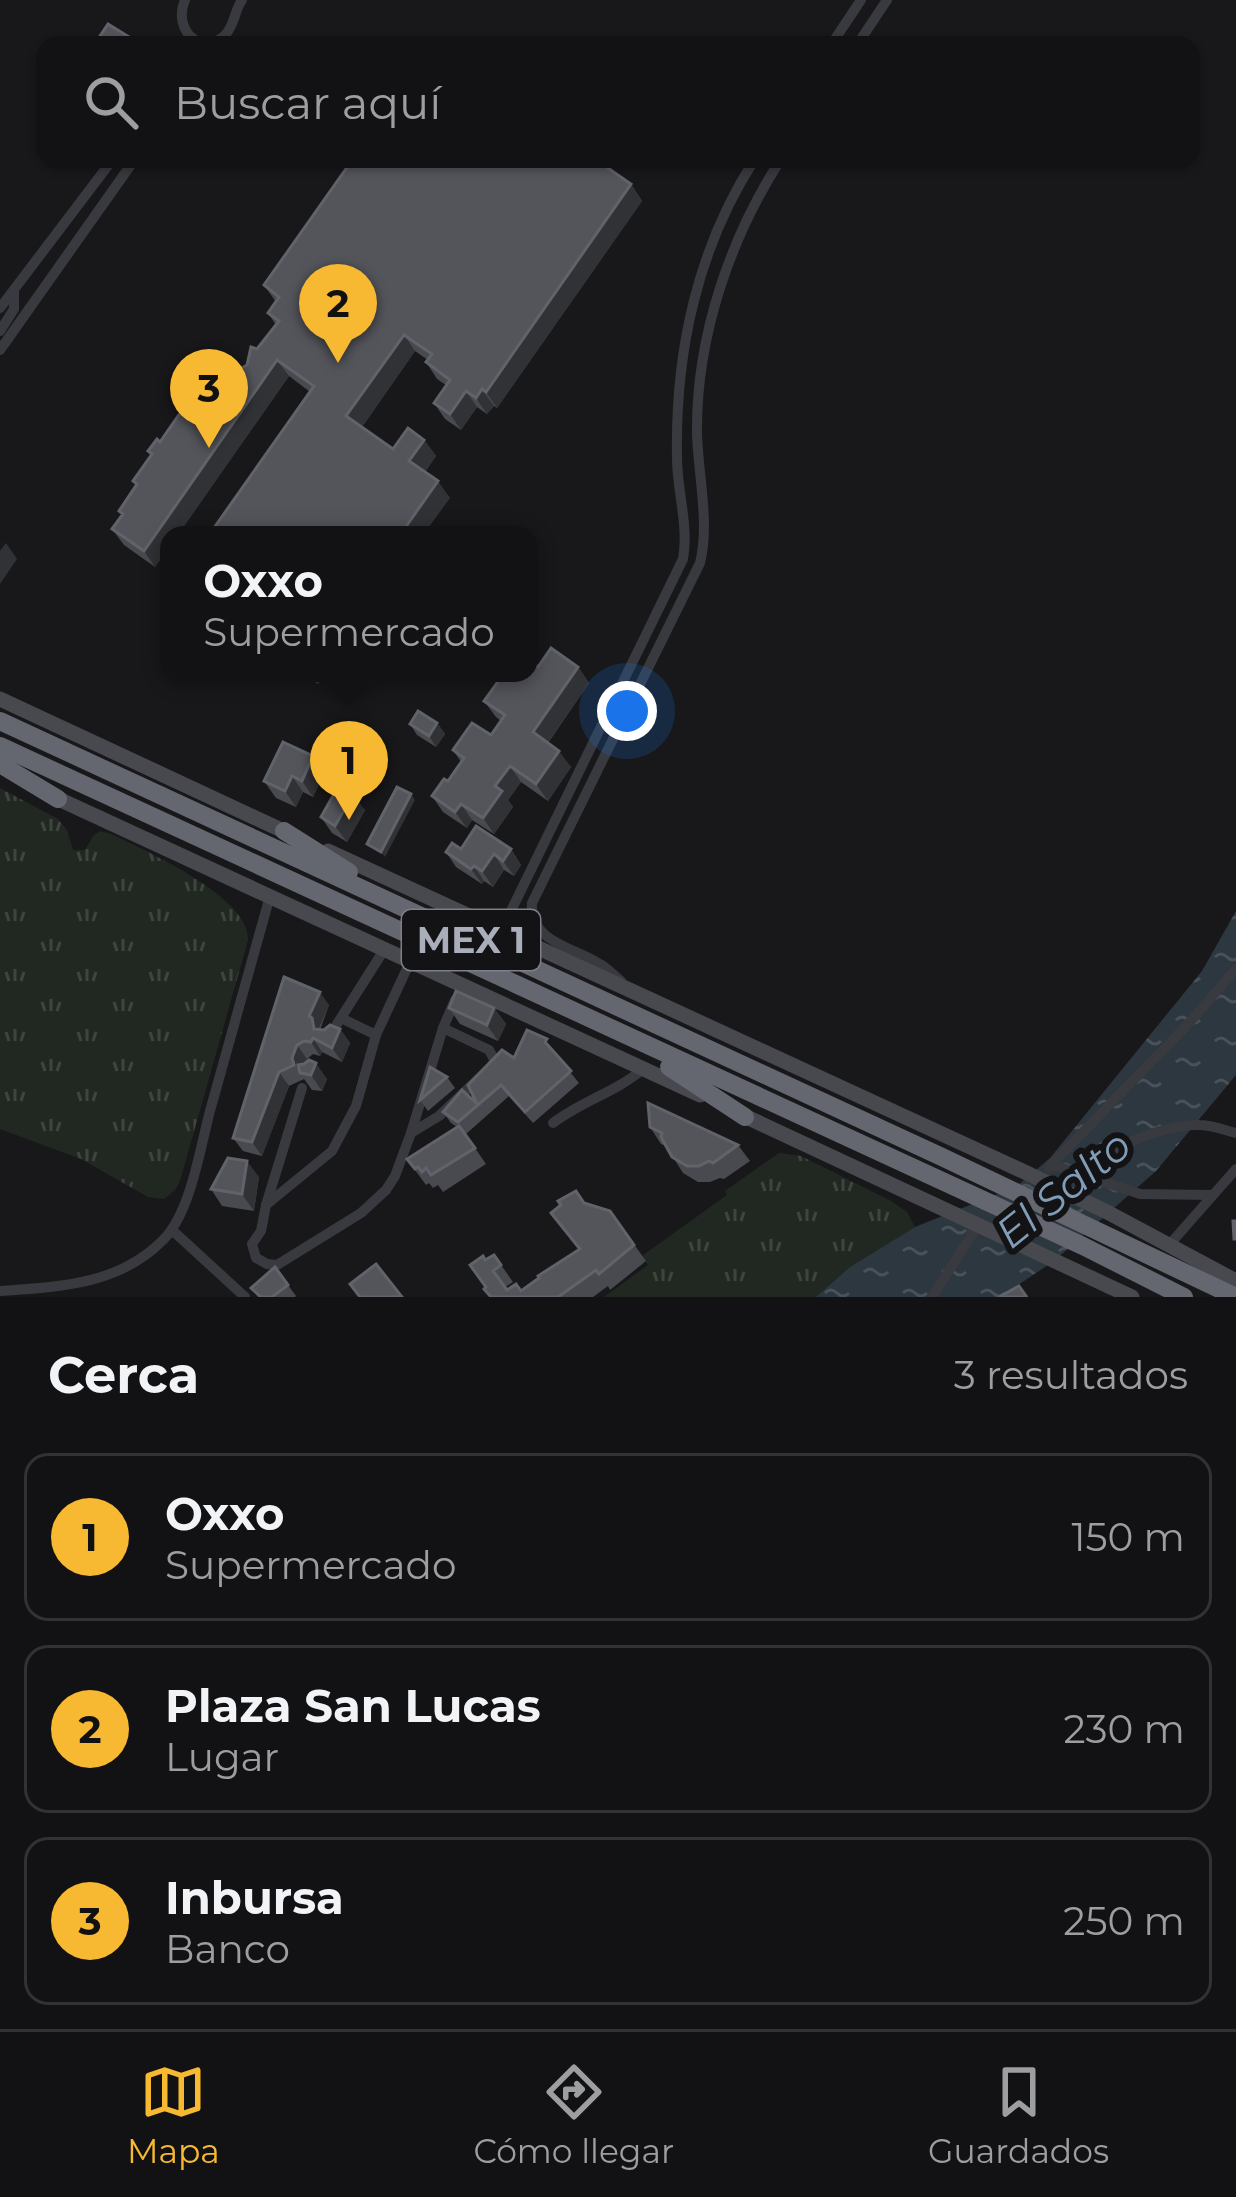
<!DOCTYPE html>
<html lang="es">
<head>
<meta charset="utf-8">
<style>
  :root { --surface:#121214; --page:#1f2022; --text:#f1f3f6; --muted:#9c9ea0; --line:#313234; --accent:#f8b932 }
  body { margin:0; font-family:Montserrat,sans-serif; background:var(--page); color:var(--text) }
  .you { position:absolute; left:627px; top:711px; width:42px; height:42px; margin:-30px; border:9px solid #fff; border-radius:50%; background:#1a73e8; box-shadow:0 0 0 18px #1a73e833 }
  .badge { display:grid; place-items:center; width:78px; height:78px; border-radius:50%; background:var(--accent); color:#111; font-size:39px; font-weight:700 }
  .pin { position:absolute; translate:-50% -99px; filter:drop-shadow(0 3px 6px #0008) }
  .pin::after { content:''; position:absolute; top:63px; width:42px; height:36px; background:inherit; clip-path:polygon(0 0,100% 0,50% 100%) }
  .popup { position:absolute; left:160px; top:526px; width:378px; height:156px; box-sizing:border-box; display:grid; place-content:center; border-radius:24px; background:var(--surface); filter:drop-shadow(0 3px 9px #0005); font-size:39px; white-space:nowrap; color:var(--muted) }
  .popup b { font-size:45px; color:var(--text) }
  .popup::after { content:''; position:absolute; left:50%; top:100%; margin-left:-24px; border:24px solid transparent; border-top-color:var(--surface) }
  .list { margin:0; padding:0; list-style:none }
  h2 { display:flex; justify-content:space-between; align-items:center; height:156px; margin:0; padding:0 48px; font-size:51px }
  h2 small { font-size:39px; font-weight:400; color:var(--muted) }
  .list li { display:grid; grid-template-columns:78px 1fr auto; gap:36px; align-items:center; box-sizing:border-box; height:168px; margin:0 24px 24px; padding:0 24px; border:3px solid var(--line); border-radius:24px }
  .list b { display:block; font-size:45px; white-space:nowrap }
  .list p { margin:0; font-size:39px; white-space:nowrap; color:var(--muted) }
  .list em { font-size:39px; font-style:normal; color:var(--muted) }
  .icon { flex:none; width:66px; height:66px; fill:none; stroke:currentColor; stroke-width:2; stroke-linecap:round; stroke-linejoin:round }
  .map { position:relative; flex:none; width:1236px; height:1297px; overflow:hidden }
  .search { position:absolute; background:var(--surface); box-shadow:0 3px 9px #0004; left:36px; right:36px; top:36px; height:132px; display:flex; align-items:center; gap:30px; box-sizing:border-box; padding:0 42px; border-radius:24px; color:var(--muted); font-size:45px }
  .sheet { height:732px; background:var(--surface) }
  nav { display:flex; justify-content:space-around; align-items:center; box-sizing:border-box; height:168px; border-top:3px solid var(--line); background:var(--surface); font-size:33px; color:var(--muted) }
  nav a { display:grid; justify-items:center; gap:6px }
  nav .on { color:var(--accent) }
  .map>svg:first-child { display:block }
  .grass { fill:url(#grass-tufts) }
  .water { fill:url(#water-ripples) }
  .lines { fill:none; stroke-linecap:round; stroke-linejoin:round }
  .street { stroke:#393a3f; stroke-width:10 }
  .secondary { stroke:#47494f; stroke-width:15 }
  .highway { stroke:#656770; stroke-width:18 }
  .wall { fill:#494a4f }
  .shaded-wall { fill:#313235 }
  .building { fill:#54555b; stroke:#61636a; stroke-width:3 }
  .labels { text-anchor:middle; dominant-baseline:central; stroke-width:12; stroke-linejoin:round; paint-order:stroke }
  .shield { fill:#131315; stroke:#7d8088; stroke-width:3 }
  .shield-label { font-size:36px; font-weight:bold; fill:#aaaeba }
  .water-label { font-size:42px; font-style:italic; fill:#809cb6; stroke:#131315 }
</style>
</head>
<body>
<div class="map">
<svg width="1236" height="1297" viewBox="0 0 1236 1297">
  <defs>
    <pattern id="grass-tufts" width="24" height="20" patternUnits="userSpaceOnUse" patternTransform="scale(3)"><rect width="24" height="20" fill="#202821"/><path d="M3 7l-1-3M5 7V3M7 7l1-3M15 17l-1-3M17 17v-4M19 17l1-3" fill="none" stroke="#3e453f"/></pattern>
    <pattern id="water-ripples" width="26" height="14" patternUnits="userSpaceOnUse" patternTransform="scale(3)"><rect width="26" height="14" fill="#2d373f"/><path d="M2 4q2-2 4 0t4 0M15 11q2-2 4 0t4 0" fill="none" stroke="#495159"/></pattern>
  </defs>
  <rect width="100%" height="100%" fill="#18181a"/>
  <g class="grass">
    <path d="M 0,788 L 58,819 L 67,830 L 73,850 L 85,850 L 94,835 L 100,831 L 111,834 C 146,851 250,897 248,940 L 180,1181 L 175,1190 L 164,1199 L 148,1197 L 81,1159 L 0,1129 Z"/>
    <polygon points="779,1153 801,1156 891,1201 907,1212 915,1227 850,1267 816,1297 604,1297 648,1265 642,1256 727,1195 725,1191"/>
  </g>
  <polygon class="water" points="1236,911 1236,1075 1156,1171 1054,1261 1000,1297 816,1297 850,1267 915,1227 1017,1186 1050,1158 1202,971"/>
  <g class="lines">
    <g class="street">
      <path d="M 185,0 C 172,29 201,58 225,35 C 235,25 234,11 242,0"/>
      <polyline points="831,45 861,0"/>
      <polyline points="857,45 887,0"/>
      <polyline points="0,308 113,159"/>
      <polyline points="0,331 14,309 14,290"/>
      <polyline points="0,350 135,159"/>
      <path d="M 492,926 L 499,927 L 505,923 L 683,559 C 689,526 677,491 677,458 C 675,353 697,248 755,159"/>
      <path d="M 621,981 C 613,975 607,967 598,963 C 572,947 529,941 532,903 L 700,563 C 710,523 698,474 697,433 C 696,337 730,238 781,159"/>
      <polyline points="341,1018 376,1035"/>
      <polyline points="330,1035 384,950"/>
      <polyline points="302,1088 266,1205 261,1231 252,1244 256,1258 267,1264 277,1265 361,1213 386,1190 395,1176 411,1133 439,1116 491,1067 495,1061 489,1050 443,1028"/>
      <path d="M 553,1123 C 582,1101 616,1092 643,1069"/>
      <polyline points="411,1133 443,1028 455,1000"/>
      <polyline points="1051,1165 1189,1023 1236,969"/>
      <polyline points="1049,1168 1051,1165 1062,1168 1140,1194 1212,1195"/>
      <path d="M 1074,1172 C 1105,1152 1160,1124 1199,1125 C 1212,1125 1224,1130 1236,1133"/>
      <polyline points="266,1205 332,1151 356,1106 376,1035 410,962"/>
      <polyline points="172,1230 245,1297"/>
      <polyline points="1170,1244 1236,1169"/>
      <path d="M 0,1291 C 59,1287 119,1285 163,1240 C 191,1212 200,1148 210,1111 C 230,1039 250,968 270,896"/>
      <polyline points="932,1297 978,1225"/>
    </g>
    <g class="secondary">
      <polyline points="0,699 290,834"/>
      <polyline points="52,796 700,1095"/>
      <polyline points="328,851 1029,1174 1109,1213 1236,1281"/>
      <polyline points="738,1113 1132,1297"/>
    </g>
    <g class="highway">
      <polyline points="0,721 942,1157 1236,1297"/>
      <polyline points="0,746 1083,1246 1184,1297"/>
      <polyline points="0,764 58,799"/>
      <polyline points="284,831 349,872"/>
      <polyline points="669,1067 745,1117"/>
    </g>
  </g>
  <g class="wall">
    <polygon points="631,184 642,201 497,408 494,406 487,414 477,407 461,430 445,419 434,403 446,385 437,379 426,362 428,360 415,351 362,427 393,449 424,440 436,456 425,472 450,498 289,376 155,567 124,545 112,529 122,516 119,511 136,486 133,481 151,455 148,451 247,365 276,325 268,313 276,302 264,285"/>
    <polygon points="538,667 578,667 589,683 548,743 571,767 548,801 521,782 508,800 513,807 494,834 472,820 467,828 443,812 432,796 448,781 461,762 453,750 491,735 501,721 496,717 484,701 505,679"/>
    <polygon points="302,673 326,673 318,684"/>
    <polygon points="437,723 445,734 436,747 417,735 410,724"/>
    <polygon points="369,743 355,769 345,764 337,753"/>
    <polygon points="325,772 313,797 303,792 296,807 276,798 264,781"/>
    <polygon points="365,810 347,842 332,833 321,817"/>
    <polygon points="461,849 511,849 521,865 514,876 504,870 493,887 484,881 482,884 456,867 446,852"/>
    <polygon points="284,977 329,1005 320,1030 340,1029 350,1043 342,1062 322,1052 320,1056 313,1054 307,1059 305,1064 327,1079 322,1091 312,1090 304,1079 289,1086 262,1156 243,1151 233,1138"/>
    <polygon points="449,1008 494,1008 506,1024 498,1041 460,1024"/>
    <polygon points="555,1051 554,1052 579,1083 533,1123 509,1096 466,1134 464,1132 486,1164 443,1192 438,1185 433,1188 429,1183 426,1185 407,1159 457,1127 451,1123 443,1112 477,1104 514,1058"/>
    <polygon points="447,1077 455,1088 428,1111 420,1100"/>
    <polygon points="650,1127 738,1145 750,1161 724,1179 720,1178 710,1182 698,1182 683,1173 666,1146 661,1144"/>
    <polygon points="259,1177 254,1211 222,1206 211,1189"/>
    <polygon points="584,1203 610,1211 646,1261 610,1290 608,1286 593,1297 490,1297 486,1287 485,1260 494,1255 513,1282 505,1287 507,1290 521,1291 579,1250 551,1213 561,1205"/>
    <polygon points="275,1267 296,1296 295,1297 258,1297 251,1288"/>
  </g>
  <g class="shaded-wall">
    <polygon points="631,184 642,201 497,408 486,392"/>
    <polygon points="404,335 415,351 358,433 346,416"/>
    <polygon points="277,360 289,376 178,535 169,535 169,547 155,567 144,551"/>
    <polygon points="482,389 494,406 487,414 476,398"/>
    <polygon points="466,391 477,407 461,430 450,414"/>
    <polygon points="424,440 436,456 421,477 409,461"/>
    <polygon points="438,481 450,498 423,535 400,535"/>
    <polygon points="6,543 17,559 0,584 0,551"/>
    <polygon points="578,667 589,683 544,748 533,732"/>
    <polygon points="310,673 326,673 318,684"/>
    <polygon points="437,723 445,734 436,747 429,736"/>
    <polygon points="361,732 369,743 355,769 347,758"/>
    <polygon points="559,751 571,767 548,801 536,784"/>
    <polygon points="313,756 325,772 313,797 302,781"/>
    <polygon points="510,766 521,782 508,800 513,807 494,834 483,818 495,786"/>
    <polygon points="292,776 303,792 296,807 285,791"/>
    <polygon points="353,794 365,810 347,842 335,826"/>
    <polygon points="411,794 415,800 385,857 381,852"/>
    <polygon points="461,804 472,820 467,828 455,812"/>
    <polygon points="511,849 521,865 514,876 503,861"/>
    <polygon points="494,854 504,870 493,887 482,871"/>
    <polygon points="474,866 484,881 482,884 471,869"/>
    <polygon points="320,992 329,1005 319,1028 321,1031 314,1029 309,1016"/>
    <polygon points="494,1008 506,1024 498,1041 487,1025"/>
    <polygon points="340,1029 350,1043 342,1062 332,1048"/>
    <polygon points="313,1038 322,1052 320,1056 311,1042"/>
    <polygon points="297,1045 307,1059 300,1073 292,1058"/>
    <polygon points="316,1063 327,1079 322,1091 311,1075"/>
    <polygon points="279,1072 289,1086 262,1156 252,1142"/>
    <polygon points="247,1161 259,1177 254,1211 242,1194"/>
  </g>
  <g class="building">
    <polygon points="108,24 142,45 114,45 100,36"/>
    <polygon points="353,159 595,159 631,184 486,392 482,389 476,398 466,391 450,414 434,403 450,380 426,362 432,354 404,335 346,416 393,449 408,428 424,440 409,461 438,481 400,535 209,535 314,386 277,360 144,551 112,529 123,514 119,511 137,484 133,481 152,454 148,451 157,439 160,442 183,409 212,395 235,372 247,365 251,347 257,349 279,321 268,313 279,297 264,285"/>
    <polygon points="551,648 578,667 533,732 559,751 536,784 510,766 495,786 502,791 483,818 461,804 455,812 432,796 444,779 448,781 464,758 453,750 472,723 491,735 505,715 484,701 502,676 505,679 509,673 529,673 529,660 538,667"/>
    <polygon points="418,711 437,723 429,736 410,724"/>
    <polygon points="351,726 361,732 347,758 337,753"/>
    <polygon points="283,742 313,756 302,781 292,776 285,791 264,781"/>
    <polygon points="339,785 353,794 335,826 321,817"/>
    <polygon points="397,787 411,794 381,852 367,844"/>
    <polygon points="476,826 511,849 503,861 494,854 482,871 474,866 471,869 446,852 452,843 461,849"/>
    <polygon points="284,977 320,992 309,1016 312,1018 314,1029 324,1030 330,1025 340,1029 332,1048 313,1038 311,1042 304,1041 297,1045 292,1058 294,1065 279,1072 252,1142 233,1138"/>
    <polygon points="456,991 494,1008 487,1025 449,1008"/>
    <polygon points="527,1030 547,1039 545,1042 571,1071 525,1112 501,1085 458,1122 443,1112 462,1090 477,1104 468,1085 502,1050 514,1058"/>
    <polygon points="309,1060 316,1063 311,1075 300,1073 298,1065 304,1064"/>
    <polygon points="430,1067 447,1077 420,1100"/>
    <polygon points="648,1103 738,1145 713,1163 709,1161 699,1166 687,1166 672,1157 661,1137 662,1133 650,1127"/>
    <polygon points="459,1126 475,1148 431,1175 426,1168 422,1172 418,1167 415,1169 407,1159"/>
    <polygon points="228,1158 247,1161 242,1194 211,1189"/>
    <polygon points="576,1191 584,1203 610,1211 634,1245 599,1274 596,1270 558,1297 491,1297 484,1289 486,1287 470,1265 483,1256 485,1260 494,1255 501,1265 493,1271 507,1290 516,1284 521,1291 539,1278 538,1276 580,1249 551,1213 561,1205 558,1201"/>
    <polygon points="1233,1221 1236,1221 1236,1239 1234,1239"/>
    <polygon points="376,1264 402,1297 360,1297 350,1284"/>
    <polygon points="275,1267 288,1285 272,1297 261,1297 251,1288"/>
    <polygon points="1019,1286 1026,1296 1024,1297 999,1297"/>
  </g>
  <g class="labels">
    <rect class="shield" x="402" y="910" width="138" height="60" rx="9"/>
    <g class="shield-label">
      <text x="471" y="940">MEX 1</text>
    </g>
    <g class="water-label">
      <text transform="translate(1063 1189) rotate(-39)">El Salto</text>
    </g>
  </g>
</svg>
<div class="you"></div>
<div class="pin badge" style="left:349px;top:820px">1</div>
<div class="popup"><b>Oxxo</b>Supermercado</div>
<div class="pin badge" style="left:338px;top:363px">2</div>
<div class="pin badge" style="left:209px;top:448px">3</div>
<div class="search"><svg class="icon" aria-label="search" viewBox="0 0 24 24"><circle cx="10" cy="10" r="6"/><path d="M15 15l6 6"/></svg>Buscar aquí</div>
</div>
<section class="sheet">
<h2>Cerca<small>3 resultados</small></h2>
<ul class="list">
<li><span class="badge">1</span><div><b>Oxxo</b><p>Supermercado</p></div><em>150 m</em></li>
<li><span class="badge">2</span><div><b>Plaza San Lucas</b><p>Lugar</p></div><em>230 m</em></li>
<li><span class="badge">3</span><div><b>Inbursa</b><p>Banco</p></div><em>250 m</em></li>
</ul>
</section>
<nav>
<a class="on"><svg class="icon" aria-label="map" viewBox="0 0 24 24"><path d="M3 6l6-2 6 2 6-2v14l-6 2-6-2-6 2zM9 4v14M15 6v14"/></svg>Mapa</a>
<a><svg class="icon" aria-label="directions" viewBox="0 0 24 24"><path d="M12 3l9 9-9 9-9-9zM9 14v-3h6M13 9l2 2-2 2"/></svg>Cómo llegar</a>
<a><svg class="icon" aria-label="saved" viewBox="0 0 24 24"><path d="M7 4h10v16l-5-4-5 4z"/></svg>Guardados</a>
</nav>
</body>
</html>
